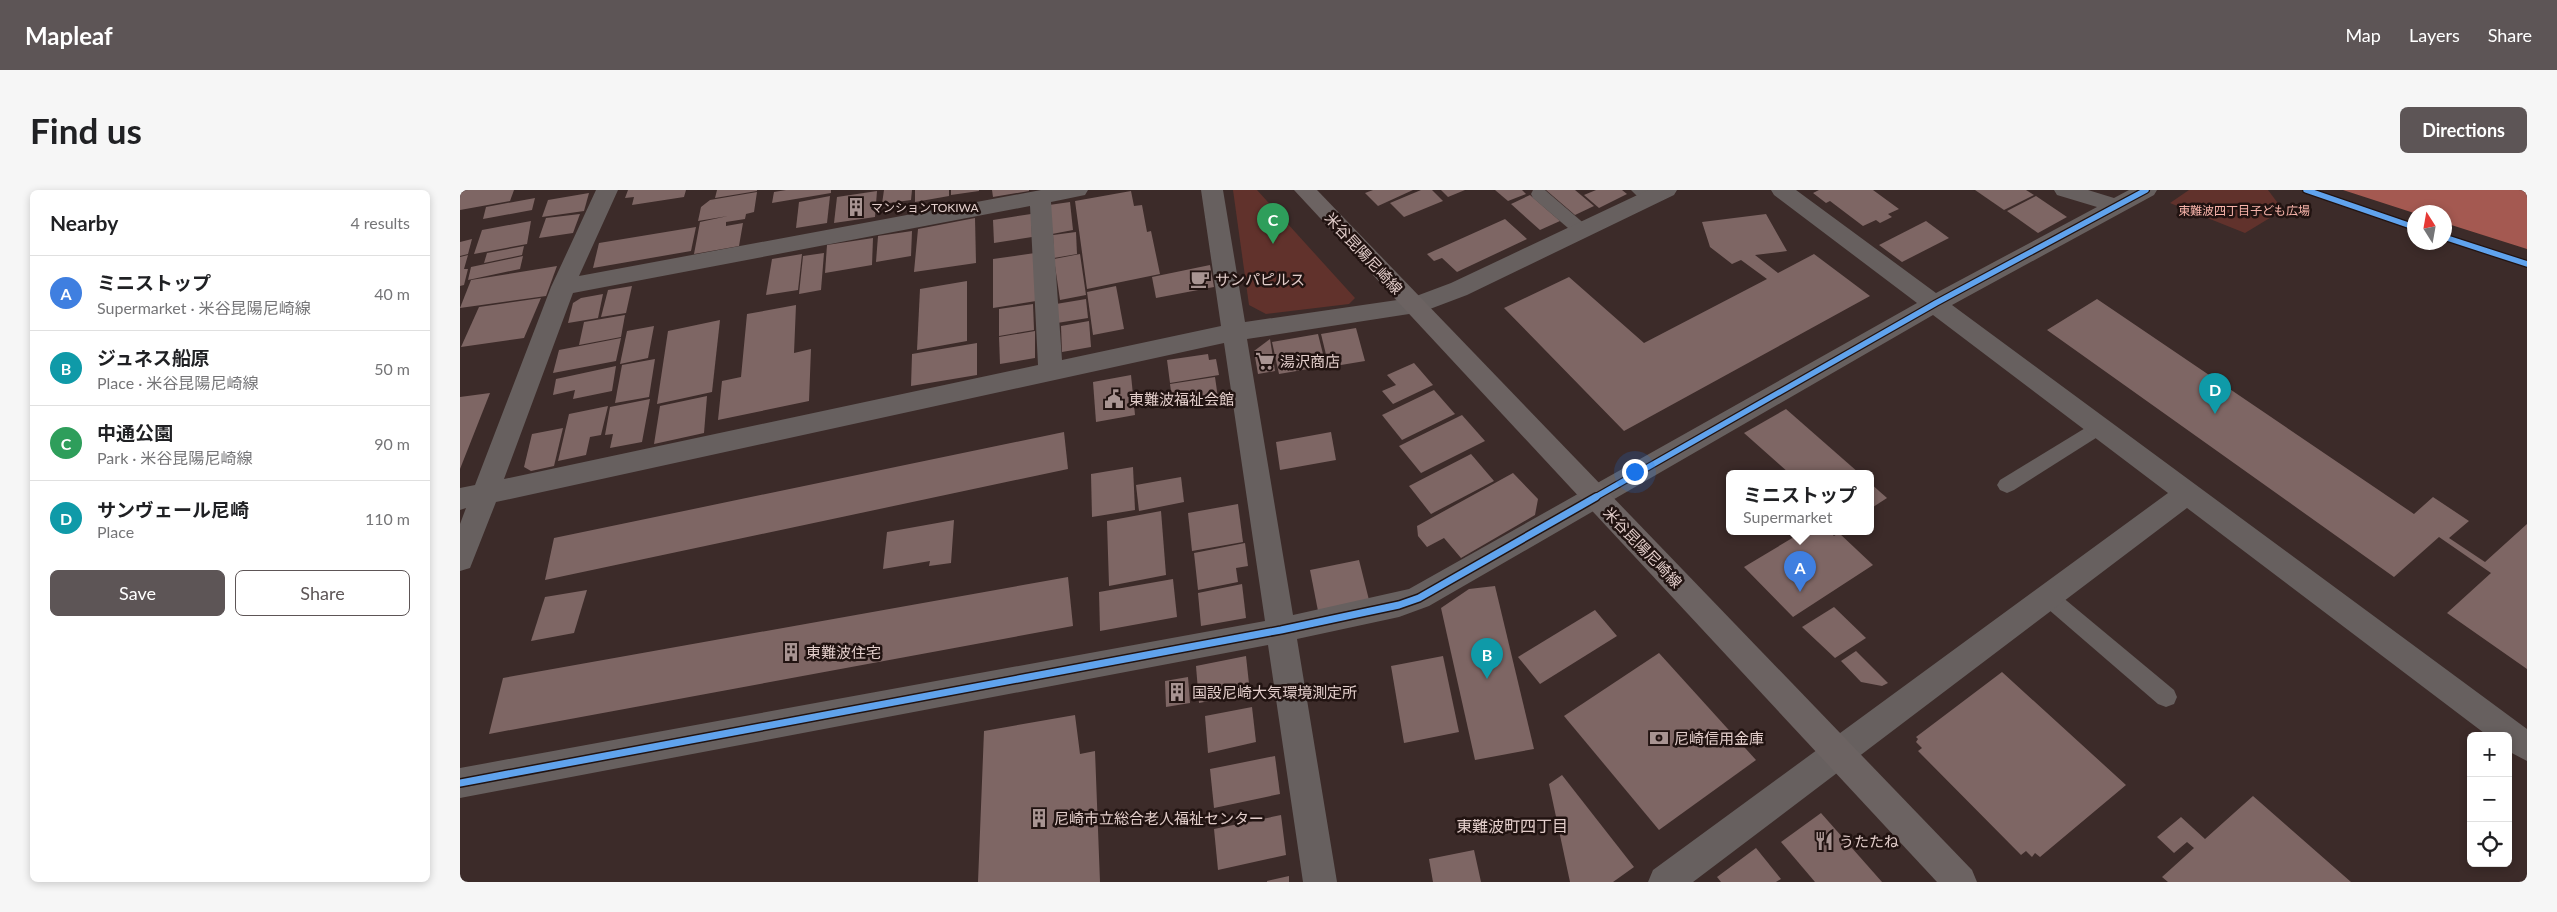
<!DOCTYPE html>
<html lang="en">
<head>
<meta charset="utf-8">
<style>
  :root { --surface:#fff; --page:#f6f6f6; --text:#202124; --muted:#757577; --line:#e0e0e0; --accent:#5d5556 }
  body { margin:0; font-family:Lato,"Noto Sans JP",sans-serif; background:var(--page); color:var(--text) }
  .controls { position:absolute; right:15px; bottom:15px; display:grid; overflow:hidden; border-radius:8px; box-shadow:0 2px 8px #0003 }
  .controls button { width:45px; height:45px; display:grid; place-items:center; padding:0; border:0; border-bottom:1px solid var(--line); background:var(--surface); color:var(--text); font:25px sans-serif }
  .compass { position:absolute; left:1947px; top:15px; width:45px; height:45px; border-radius:50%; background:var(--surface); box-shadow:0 2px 8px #0003; rotate:349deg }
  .you { position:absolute; left:1174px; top:281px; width:18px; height:18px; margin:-12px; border:4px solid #fff; border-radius:50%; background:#1a73e8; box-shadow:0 0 0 8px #1a73e833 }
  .badge { display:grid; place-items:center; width:32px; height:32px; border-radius:50%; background:var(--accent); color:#fff; font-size:16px; font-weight:700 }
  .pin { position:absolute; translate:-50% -41px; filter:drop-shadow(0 1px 2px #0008) }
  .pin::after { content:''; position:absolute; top:26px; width:18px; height:15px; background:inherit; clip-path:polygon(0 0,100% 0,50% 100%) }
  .popup { position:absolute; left:1266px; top:280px; width:148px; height:65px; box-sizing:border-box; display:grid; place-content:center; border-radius:8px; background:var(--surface); filter:drop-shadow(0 1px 4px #0005); font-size:16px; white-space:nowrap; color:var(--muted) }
  .popup b { font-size:19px; color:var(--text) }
  .popup::after { content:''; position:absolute; left:50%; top:100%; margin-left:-10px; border:10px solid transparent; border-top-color:var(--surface) }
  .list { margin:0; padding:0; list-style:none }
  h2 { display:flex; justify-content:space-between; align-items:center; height:65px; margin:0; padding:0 20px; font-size:21px }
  h2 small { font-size:16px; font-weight:400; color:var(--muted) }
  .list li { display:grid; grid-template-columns:32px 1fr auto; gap:15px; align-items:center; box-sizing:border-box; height:75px; padding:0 20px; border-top:1px solid var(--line) }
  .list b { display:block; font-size:19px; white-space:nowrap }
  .list p { margin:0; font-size:16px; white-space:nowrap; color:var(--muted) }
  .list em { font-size:16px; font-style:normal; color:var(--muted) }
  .actions { display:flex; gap:10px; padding:15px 20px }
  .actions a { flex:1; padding:11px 0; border:1px solid var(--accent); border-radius:8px; text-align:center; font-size:18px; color:var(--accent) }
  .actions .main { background:var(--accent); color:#fff }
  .icon { flex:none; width:28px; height:28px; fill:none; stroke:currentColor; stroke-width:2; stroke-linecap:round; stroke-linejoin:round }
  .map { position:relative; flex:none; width:2067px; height:692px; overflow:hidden; border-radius:8px }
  header { display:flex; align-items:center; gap:30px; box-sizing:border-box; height:70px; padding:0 25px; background:var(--accent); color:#fff }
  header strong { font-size:24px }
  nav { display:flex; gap:28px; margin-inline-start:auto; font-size:18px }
  .intro { display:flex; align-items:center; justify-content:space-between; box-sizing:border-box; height:120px; padding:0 30px }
  h1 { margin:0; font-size:35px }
  .button { padding:12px 22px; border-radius:8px; background:var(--accent); color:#fff; font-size:18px; font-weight:700 }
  main { display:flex; gap:30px; padding:0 30px }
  aside { flex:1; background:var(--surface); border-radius:8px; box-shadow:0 2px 8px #0003 }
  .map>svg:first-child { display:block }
  .green { fill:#61322c }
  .water { fill:#a45951 }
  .building { fill:#7e6664 }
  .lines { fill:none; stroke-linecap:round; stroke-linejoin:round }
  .lane { fill:#67605f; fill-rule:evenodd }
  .street { fill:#67605f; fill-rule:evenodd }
  .secondary { fill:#6c6362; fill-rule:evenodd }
  .cycleway-far1-casing { stroke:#211311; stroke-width:8 }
  .cycleway-casing { stroke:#211311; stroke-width:10 }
  .cycleway-far1 { stroke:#60a3ed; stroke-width:5.5 }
  .cycleway { stroke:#60a3ed; stroke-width:7 }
  .labels { text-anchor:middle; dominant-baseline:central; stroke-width:5; stroke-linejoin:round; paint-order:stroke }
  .far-poi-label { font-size:12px; fill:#e2cdca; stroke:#211311; text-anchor:start }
  .far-park-label { font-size:12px; fill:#f8b4ab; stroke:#211311 }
  .street-label { font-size:15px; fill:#e2cdca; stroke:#211311 }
  .poi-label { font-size:15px; fill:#e2cdca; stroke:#211311; text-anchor:start }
  .neighbourhood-label { font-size:16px; fill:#e2cdca; stroke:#211311 }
</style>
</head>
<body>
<header>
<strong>Mapleaf</strong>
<nav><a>Map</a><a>Layers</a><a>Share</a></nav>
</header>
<div class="intro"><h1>Find us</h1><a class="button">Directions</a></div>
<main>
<aside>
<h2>Nearby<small>4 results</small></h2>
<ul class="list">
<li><span class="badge" style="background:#3f7fe0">A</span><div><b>ミニストップ</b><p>Supermarket · 米谷昆陽尼崎線</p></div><em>40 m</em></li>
<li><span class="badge" style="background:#0f9aa8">B</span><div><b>ジュネス船原</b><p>Place · 米谷昆陽尼崎線</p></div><em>50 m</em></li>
<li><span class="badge" style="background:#2e9e5b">C</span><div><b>中通公園</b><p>Park · 米谷昆陽尼崎線</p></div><em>90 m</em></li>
<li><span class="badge" style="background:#0f9aa8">D</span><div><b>サンヴェール尼崎</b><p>Place</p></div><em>110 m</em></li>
</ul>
<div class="actions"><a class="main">Save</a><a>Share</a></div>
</aside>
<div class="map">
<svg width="2067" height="692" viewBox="0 0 2067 692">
  <rect width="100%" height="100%" fill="#3c2b29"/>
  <g class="green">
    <polygon points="773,0 797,0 895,108 889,114 806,124 789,115"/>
    <polygon points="1729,0 1808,0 1823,20 1785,43 1710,13"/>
  </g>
  <polygon class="water" points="1883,0 2067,0 2067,59 1985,33 1984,22 1954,23"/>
  <g class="building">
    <polygon points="0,0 54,0 50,11 0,20"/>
    <polygon points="168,0 226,0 224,7 172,15 174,7 165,8"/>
    <polygon points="257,0 297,0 297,1 255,8"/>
    <polygon points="326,0 371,0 371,3 312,13 314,2"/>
    <polygon points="424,0 452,0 451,10 422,14"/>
    <polygon points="455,0 489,0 489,6 455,12"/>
    <polygon points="491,0 519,0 519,1 491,5"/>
    <polygon points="532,0 569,0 569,1 533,7"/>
    <polygon points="913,0 953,0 918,16 905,3"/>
    <polygon points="961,0 972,0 983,11 944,27 930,13"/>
    <polygon points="981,0 1005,0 988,7"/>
    <polygon points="1035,0 1062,0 1066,4 1048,11"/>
    <polygon points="1086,0 1115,0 1134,16 1115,25"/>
    <polygon points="1136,0 1162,0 1167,4 1139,18 1124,5"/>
    <polygon points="1359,0 1413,0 1439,19 1428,24 1432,27 1420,33 1416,30 1403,36 1370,11 1366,13 1353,3"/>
    <polygon points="1515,0 1566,0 1574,5 1544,20"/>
    <polygon points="417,1 415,27 374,33 377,7"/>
    <polygon points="671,1 674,16 682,15 687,42 691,41 700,84 627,99 615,11"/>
    <polygon points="297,2 294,22 286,24 285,29 266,32 266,36 283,33 279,56 234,64 240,32 268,26 238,31 241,17 250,10"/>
    <polygon points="129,3 124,21 82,27 88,10"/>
    <polygon points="1070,5 1100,31 1080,40 1051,14"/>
    <polygon points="370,6 367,33 336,38 339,12"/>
    <polygon points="1576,6 1607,27 1578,43 1547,21"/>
    <polygon points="75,8 72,20 23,29 26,17"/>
    <polygon points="610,12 613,40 592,44 589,15"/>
    <polygon points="120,24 113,43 79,48 86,28"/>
    <polygon points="571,24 572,47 534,53 533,30"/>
    <polygon points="1306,24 1327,61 1295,65 1318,83 1354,64 1410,106 1164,241 1044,118 1109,87 1184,153 1307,89 1281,70 1272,74 1250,57 1242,32"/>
    <polygon points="515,28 516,73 454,82 458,39"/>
    <polygon points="1045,29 1067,49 997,82 982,68 974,71 967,64"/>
    <polygon points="71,31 67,54 14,64 22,40"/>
    <polygon points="1466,31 1489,48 1442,72 1419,55"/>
    <polygon points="236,37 231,61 133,78 139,53"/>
    <polygon points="452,41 451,66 416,72 418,46"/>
    <polygon points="616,42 617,64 594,68 593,45"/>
    <polygon points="413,48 412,75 365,83 367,55"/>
    <polygon points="12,49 8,64 0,66 0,52"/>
    <polygon points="64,56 62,65 24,73 27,63"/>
    <polygon points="364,63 361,100 339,104 343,66"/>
    <polygon points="575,63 576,111 533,118 533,69"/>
    <polygon points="342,64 338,100 306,105 312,69"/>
    <polygon points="620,64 626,105 600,110 594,69"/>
    <polygon points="8,65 4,79 8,79 4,95 0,96 0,67"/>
    <polygon points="63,66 60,79 8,90 11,77"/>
    <polygon points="750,75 754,97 696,108 692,87"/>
    <polygon points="97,76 86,106 0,118 11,90"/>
    <polygon points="507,91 507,151 457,160 460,99"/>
    <polygon points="172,96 166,123 141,127 148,100"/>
    <polygon points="656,96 664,139 633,145 627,102"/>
    <polygon points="143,104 138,128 108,133 113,113 121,108"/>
    <polygon points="81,108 64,148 1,157 19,117"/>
    <polygon points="626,109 628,128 597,133 596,114"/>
    <polygon points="1637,109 1954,324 1973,307 2009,331 1989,348 2025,372 2067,334 2067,479 1987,423 2031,383 1979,347 1934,387 1587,140"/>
    <polygon points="573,114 574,140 539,146 539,119"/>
    <polygon points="336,115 334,163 351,159 349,211 258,230 262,191 281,187 287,124"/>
    <polygon points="165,125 161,147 119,155 124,132"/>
    <polygon points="260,130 252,202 197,214 208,141"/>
    <polygon points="629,131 631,157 602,162 601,136"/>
    <polygon points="194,136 188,168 160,174 167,141"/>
    <polygon points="896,138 905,171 869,177 861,144"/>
    <polygon points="575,141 575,168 540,174 539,147"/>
    <polygon points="858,144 866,176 819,184 812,152"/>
    <polygon points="161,148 156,171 93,183 99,160"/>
    <polygon points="810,149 815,181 798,184 794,161"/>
    <polygon points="517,153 517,185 451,196 452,164"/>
    <polygon points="748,164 749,170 756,169 759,185 710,193 707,170"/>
    <polygon points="195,169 189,207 155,213 162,175"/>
    <polygon points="954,173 973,195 933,214 922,201 936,195 927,185"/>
    <polygon points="156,176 152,201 113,209 115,200 93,205 96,189"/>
    <polygon points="671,185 675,225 636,232 633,192"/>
    <polygon points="755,187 758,208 713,216 710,194"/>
    <polygon points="974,200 995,224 942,250 922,225"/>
    <polygon points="30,203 0,279 0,207"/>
    <polygon points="247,206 244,243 194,254 200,216"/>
    <polygon points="190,209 182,252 150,258 153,244 145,245 150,217"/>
    <polygon points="148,216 141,245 130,247 126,265 98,271 109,224"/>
    <polygon points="1326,219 1399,283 1329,283 1284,243"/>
    <polygon points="1002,225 1025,251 961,283 939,256"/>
    <polygon points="103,238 94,276 71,281 64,277 72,244"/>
    <polygon points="604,242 608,279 85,390 94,348"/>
    <polygon points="871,242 876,270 820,280 816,252"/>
    <polygon points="1011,264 1034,291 971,324 949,296"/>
    <polygon points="673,277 675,320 632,327 631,284"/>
    <polygon points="1053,283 1078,309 1075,325 1001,368 984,348 967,357 958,346 957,336"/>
    <polygon points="721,287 724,312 679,321 676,295"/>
    <polygon points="1410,293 1427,308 1410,319"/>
    <polygon points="778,314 783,352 732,361 728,323"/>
    <polygon points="701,321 706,385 649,396 647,331"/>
    <polygon points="494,330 491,373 469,376 470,371 423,379 427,342"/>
    <polygon points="1344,341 1368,341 1374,346 1379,343 1413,375 1333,427 1284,377"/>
    <polygon points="785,353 788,376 776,378 778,392 738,400 734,363"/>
    <polygon points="899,370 909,410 858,421 850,380"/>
    <polygon points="608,387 613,436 29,544 43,488"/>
    <polygon points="713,389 717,427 640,441 639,402"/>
    <polygon points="782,394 786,428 741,436 738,403"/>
    <polygon points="1035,396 1074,559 1015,570 981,418 1009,399"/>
    <polygon points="127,400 114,443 71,451 85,407"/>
    <polygon points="1374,417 1406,448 1375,468 1342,437"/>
    <polygon points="1135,420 1157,446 1080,494 1058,467"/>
    <polygon points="1396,461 1428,493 1422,496 1401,492 1381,471"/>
    <polygon points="1199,463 1296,570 1199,640 1104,526"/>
    <polygon points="786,466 790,503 739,513 736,476"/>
    <polygon points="983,466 999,542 944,553 931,476"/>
    <polygon points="1542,482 1666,595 1580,667 1575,663 1572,667 1566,661 1561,665 1458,561 1462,558 1456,552 1458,549 1456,547"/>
    <polygon points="728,487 730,513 706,517 705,491"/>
    <polygon points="792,517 796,552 748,563 745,526"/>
    <polygon points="615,525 620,564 635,561 640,692 518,692 524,541"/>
    <polygon points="815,566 820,604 754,618 750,579"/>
    <polygon points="1102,585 1174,677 1153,692 1110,692 1089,594"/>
    <polygon points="1793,606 1891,692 1708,692 1702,687 1734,658 1727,652 1714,663 1697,647 1721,627 1745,649"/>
    <polygon points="1361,623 1422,692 1355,692 1321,652"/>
    <polygon points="821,625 826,665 758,680 754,639"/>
    <polygon points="1296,658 1321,689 1316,692 1261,692 1257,687"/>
    <polygon points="1014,660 1021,692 973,692 969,669"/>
    <polygon points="829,686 829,692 807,692 807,691"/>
  </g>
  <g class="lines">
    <g class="lane">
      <polygon points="1073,0 1085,0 1127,36 1129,40 1127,44 1115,44 1073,8 1071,4"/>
      <polygon points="1171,0 1189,0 1197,8 1189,13 1183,12"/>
      <polygon points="1640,229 1647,231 1649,236 1647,241 1554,300 1547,303 1540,300 1537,295 1540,290"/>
      <polygon points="1588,398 1595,401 1714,500 1717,507 1714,514 1706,517 1698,514 1581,413 1578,407 1581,401"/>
    </g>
    <path class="street" d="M 136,0 L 158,0 L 119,86 L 581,0 L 628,0 L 625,5 L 591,12 L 602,170 L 761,136 L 741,0 L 763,0 L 785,132 L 951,108 L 991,93 L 1188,0 L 1217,0 L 1214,5 L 1007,105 L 962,122 L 787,149 L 833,425 L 949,399 L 1457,113 L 1314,5 L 1311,0 L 1336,0 L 1476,103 L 1637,17 L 1597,5 L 1594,0 L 1628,0 L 1654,8 L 1669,0 L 1697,0 L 1694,5 L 1492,115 L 2067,539 L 2067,571 L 2048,561 L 2048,546 L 2028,546 L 1727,318 L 1233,692 L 1188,692 L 1193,680 L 1708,303 L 1473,125 L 969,416 L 939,427 L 837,449 L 877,692 L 843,692 L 808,455 L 0,608 L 0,578 L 805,431 L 764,153 L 36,312 L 10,378 L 0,381 L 0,334 L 6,318 L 0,320 L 0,298 L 15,295 L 91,97 ZM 570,16 L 578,175 L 44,289 L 113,103 Z"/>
    <polygon class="secondary" points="834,0 857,0 1512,680 1517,692 1477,692"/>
    <g class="cycleway-far1-casing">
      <g id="cycleway-far1">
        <polyline points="1846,0 1954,37"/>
        <polyline points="1984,47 2067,74"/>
        <polyline points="1134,308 1476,113 1686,0"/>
      </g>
    </g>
    <g class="cycleway-casing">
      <polyline id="cycleway" points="0,593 821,440 939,415 959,408 1136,307"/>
    </g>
    <use href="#cycleway-far1" class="cycleway-far1"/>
    <use href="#cycleway" class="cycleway"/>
  </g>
  <defs>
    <g id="building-bare" transform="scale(1.5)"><path d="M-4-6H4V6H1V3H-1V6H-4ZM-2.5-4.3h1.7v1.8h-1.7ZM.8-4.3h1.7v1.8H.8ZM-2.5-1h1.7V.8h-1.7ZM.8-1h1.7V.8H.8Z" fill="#a89492" stroke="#211311" stroke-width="2.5" paint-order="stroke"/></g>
    <g id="cafe-bare" transform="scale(1.5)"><path d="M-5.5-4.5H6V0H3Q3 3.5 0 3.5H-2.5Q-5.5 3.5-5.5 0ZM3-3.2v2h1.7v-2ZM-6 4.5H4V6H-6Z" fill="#a89492" stroke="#211311" stroke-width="2.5" paint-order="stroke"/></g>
    <g id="supermarket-bare" transform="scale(1.5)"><path d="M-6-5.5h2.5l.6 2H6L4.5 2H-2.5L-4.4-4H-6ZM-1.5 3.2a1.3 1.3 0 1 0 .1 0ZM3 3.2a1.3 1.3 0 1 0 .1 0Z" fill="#a89492" stroke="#211311" stroke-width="2.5" paint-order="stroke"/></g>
    <g id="civic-bare" transform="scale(1.5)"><path d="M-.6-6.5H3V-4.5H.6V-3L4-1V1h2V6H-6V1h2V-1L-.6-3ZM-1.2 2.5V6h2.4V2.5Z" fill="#a89492" stroke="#211311" stroke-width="2.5" paint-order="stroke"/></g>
    <g id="bank-bare" transform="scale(1.5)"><path d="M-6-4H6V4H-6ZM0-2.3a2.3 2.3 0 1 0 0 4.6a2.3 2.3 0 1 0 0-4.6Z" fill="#a89492" stroke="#211311" stroke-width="2.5" paint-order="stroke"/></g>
    <g id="restaurant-bare" transform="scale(1.5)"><path d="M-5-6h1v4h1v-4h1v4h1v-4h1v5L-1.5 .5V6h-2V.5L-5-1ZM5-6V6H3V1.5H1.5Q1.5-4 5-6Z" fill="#a89492" stroke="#211311" stroke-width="2.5" paint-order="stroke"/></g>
  </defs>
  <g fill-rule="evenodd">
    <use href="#building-bare" x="396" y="17"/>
    <use href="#cafe-bare" x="740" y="89"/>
    <use href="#supermarket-bare" x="805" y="171"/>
    <use href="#civic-bare" x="654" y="209"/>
    <use href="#building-bare" x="331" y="462"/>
    <use href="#building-bare" x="717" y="502"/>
    <use href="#bank-bare" x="1199" y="548"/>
    <use href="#building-bare" x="579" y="628"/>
    <use href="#restaurant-bare" x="1364" y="651"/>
  </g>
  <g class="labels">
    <g class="far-poi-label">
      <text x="411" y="17">マンションTOKIWA</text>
    </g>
    <g class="far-park-label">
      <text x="1784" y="20">東難波四丁目子ども広場</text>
    </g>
    <g class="street-label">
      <text transform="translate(904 63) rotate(47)">米谷昆陽尼崎線</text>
      <text transform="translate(1183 357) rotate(46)">米谷昆陽尼崎線</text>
    </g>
    <g class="poi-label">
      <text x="755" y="89">サンパピルス</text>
      <text x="820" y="171">湯沢商店</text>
      <text x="669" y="209">東難波福祉会館</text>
      <text x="346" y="462">東難波住宅</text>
      <text x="732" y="502">国設尼崎大気環境測定所</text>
      <text x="1214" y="548">尼崎信用金庫</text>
      <text x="594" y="628">尼崎市立総合老人福祉センター</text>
      <text x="1379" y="651">うたたね</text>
    </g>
    <g class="neighbourhood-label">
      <text x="1052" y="635">東難波町四丁目</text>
    </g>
  </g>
</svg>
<div class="controls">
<button>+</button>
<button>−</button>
<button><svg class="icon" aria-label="locate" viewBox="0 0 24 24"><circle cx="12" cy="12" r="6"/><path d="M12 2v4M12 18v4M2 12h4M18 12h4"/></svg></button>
</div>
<svg class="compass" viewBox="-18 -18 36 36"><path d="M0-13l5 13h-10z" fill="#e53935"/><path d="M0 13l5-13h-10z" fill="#757577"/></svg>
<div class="you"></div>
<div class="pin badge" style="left:1340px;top:402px;background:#3f7fe0">A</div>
<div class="popup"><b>ミニストップ</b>Supermarket</div>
<div class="pin badge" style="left:1027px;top:489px;background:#0f9aa8">B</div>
<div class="pin badge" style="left:813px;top:54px;background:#2e9e5b">C</div>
<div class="pin badge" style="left:1755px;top:224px;background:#0f9aa8">D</div>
</div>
</main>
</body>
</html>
